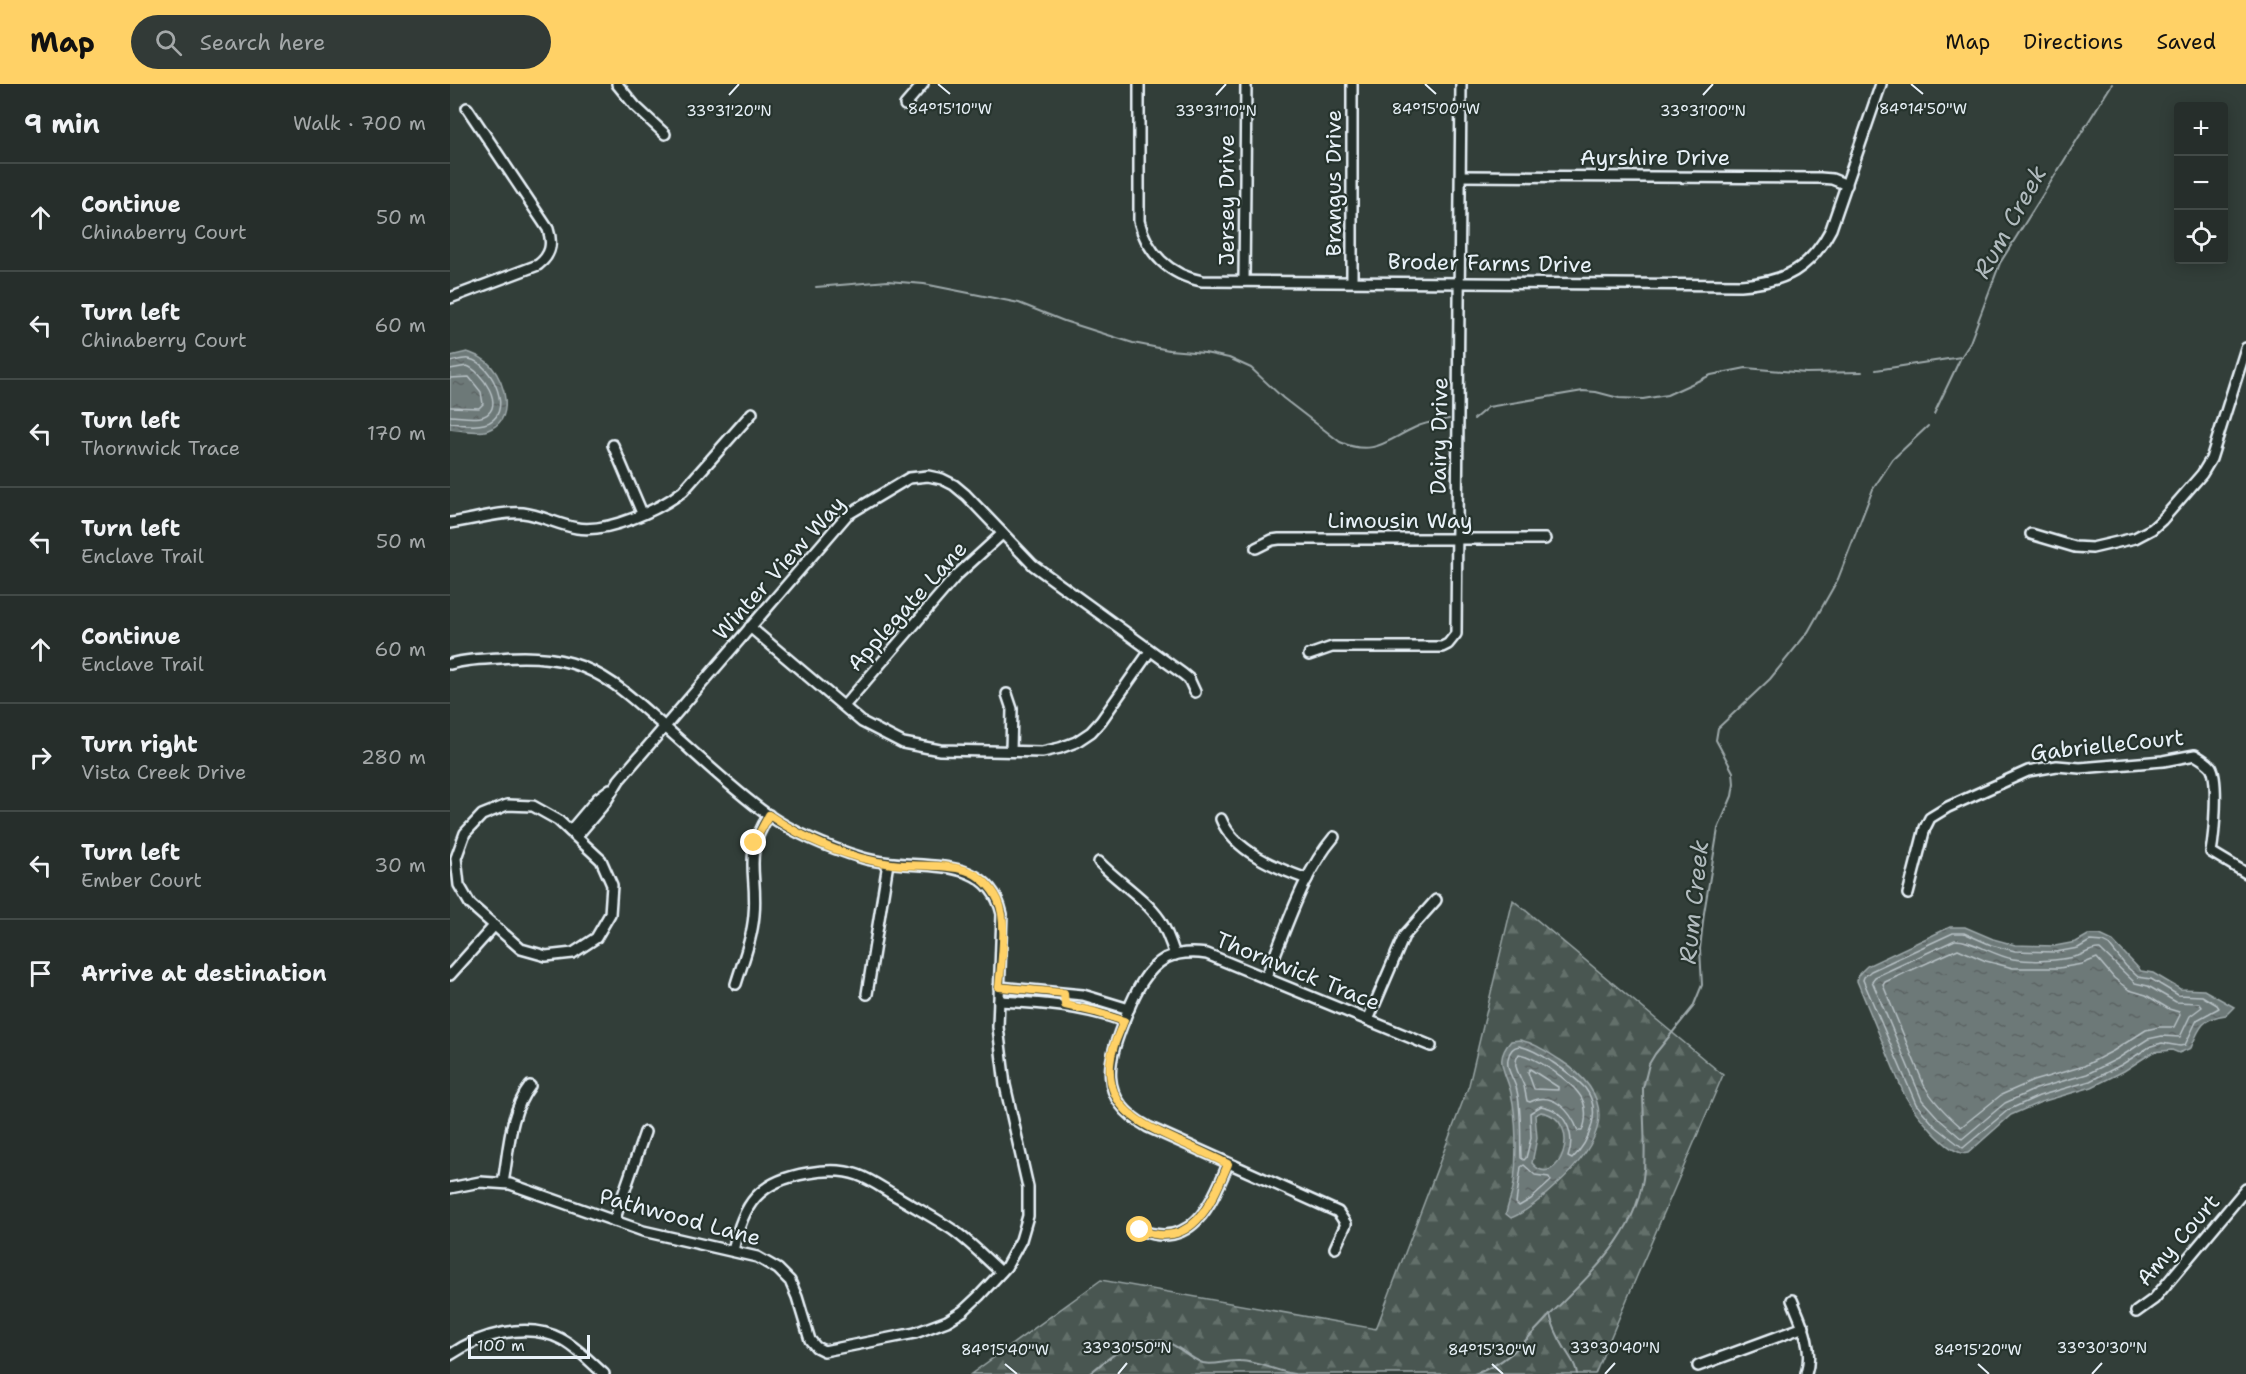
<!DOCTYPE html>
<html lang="en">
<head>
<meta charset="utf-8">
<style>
  :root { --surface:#262e2b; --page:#323a37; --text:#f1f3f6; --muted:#a4a8a9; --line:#424a47; --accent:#ffd166 }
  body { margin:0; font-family:"Shantell Sans",sans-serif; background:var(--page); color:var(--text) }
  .controls { position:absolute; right:18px; top:18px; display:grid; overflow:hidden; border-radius:6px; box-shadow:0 3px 15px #0003 }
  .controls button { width:54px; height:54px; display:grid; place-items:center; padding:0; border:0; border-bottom:2px solid var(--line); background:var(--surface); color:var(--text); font:30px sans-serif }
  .scale { position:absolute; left:18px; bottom:15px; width:122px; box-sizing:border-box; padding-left:6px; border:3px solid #e8f1f8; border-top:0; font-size:16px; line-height:21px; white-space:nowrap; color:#e8f1f8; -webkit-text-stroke:4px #26332d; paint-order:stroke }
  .stop { position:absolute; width:18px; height:18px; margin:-14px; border:4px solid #ffd166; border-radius:50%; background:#fff }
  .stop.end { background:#ffd166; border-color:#fff; box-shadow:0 2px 6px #0008 }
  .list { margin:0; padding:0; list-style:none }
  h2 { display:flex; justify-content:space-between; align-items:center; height:78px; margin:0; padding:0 24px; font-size:26px }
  h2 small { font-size:20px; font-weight:400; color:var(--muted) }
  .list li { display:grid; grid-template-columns:39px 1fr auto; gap:18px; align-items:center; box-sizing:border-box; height:108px; padding:0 24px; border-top:2px solid var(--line) }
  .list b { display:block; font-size:22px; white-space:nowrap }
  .list p { margin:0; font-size:20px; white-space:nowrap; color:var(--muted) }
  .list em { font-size:20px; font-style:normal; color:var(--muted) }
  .icon { flex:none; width:33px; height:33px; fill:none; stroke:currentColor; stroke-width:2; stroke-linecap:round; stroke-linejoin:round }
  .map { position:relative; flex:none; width:1796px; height:1290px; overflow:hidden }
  header { display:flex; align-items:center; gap:36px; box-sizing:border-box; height:84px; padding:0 30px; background:var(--accent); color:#111 }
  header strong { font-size:28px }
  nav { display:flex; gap:33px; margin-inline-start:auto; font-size:21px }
  .search { width:420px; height:54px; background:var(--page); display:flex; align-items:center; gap:15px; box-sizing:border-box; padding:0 21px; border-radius:33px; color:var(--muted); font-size:22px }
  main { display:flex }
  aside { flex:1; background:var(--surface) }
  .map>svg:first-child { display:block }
  .forest { fill:url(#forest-firs); stroke:#98a4a4; stroke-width:1.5 }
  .water { fill:url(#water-ripples); stroke:#9ea9ab; stroke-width:1.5; fill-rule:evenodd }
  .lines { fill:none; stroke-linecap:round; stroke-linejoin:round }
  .shore { stroke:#b7c1c5; stroke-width:1.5 }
  .stream { stroke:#9ea9ab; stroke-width:2 }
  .minor-casing { stroke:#e8f1f8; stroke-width:14 }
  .minor { stroke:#26332d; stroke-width:9 }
  .route { stroke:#ffd166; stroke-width:8 }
  .ticks { fill:none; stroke:#e8f1f8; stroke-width:2 }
  .labels { text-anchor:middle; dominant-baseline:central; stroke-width:4.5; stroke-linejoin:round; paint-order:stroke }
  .street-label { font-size:22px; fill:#e8f1f8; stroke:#26332d }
  .water-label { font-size:24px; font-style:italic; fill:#b1bbbe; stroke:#26332d }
  .ticks-label { font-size:15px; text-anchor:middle; fill:#e8f1f8; stroke:#26332d; stroke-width:4.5; stroke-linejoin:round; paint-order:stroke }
</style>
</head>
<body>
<header>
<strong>Map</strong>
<div class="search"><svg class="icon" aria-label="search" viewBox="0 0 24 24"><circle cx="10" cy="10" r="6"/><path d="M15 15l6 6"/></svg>Search here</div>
<nav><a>Map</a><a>Directions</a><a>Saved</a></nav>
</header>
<main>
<aside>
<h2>9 min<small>Walk · 700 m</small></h2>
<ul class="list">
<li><svg class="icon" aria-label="ahead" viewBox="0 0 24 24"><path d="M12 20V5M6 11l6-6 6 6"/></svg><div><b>Continue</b><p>Chinaberry Court</p></div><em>50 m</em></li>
<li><svg class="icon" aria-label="left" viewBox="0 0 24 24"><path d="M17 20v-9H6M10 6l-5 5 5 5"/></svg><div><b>Turn left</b><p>Chinaberry Court</p></div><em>60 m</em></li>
<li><svg class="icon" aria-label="left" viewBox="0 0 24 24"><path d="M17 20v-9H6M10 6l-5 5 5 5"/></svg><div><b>Turn left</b><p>Thornwick Trace</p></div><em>170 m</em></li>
<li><svg class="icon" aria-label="left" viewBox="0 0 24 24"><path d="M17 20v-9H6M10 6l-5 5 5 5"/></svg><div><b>Turn left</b><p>Enclave Trail</p></div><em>50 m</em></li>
<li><svg class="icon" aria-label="ahead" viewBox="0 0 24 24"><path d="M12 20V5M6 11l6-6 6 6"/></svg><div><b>Continue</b><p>Enclave Trail</p></div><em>60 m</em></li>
<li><svg class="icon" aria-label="right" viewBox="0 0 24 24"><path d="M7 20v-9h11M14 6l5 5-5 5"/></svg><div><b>Turn right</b><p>Vista Creek Drive</p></div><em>280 m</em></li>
<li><svg class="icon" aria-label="left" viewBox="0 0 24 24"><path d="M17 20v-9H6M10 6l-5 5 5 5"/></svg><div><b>Turn left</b><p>Ember Court</p></div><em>30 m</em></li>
<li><svg class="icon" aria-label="arrive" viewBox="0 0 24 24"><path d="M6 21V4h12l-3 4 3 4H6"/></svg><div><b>Arrive at destination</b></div></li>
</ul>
</aside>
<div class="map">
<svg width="1796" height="1290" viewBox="0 0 1796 1290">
  <defs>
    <pattern id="forest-firs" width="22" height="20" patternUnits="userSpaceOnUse" patternTransform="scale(1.5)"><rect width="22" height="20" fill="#495651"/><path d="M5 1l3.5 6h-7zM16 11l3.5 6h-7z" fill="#636f6b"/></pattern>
    <pattern id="water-ripples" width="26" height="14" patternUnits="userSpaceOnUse" patternTransform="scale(1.5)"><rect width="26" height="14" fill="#6d7978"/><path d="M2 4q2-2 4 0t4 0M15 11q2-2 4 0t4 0" fill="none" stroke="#5b6363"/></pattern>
  </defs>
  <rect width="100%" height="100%" fill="#323e39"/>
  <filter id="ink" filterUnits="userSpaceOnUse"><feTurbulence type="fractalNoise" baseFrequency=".0167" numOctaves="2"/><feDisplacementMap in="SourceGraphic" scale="12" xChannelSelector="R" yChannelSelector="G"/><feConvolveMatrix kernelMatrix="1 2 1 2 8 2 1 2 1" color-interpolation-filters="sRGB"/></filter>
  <g filter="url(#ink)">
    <polygon class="forest" points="1063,816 1273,991 1145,1290 521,1290 651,1196 926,1245 1019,1001"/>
    <g class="water">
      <path d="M 17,268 C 26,271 34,274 41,282 C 56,299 65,336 38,346 C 27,350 11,346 0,345 L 0,272 Z"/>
      <path d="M 1500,843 L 1515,843 L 1543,855 L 1565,861 L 1605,862 L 1626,858 L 1638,851 L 1650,851 L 1663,857 L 1691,887 L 1703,889 L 1730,905 L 1754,906 L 1784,923 L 1776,931 C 1752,934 1749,944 1741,964 L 1729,969 L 1722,966 L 1703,968 L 1674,987 L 1642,1003 L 1591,1018 L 1561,1031 L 1518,1069 C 1499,1074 1463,1026 1454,1010 L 1407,897 L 1409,890 L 1417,882 Z"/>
      <path d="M 1070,956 C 1085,959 1097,968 1110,976 C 1172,1016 1152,1060 1105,1102 C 1092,1114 1078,1127 1061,1134 L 1056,1130 C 1058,1119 1063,1109 1064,1098 C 1067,1072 1067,1035 1061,1009 C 1056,987 1043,977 1061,957 ZM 1091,1028 C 1137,1036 1107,1110 1082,1079 L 1087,1054 L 1085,1031 Z"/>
    </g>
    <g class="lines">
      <g class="shore">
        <path d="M 0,278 C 6,277 13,274 19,275 C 43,279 66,333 34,340 C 23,343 11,340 0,339"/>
        <path d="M 0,285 L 17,282 C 32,287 56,323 34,332 C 25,336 10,332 0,332"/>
        <polyline points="0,294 19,293 31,308 33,320 29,324 0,323"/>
        <polygon points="1503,849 1514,849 1541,861 1565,867 1606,868 1628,864 1640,857 1653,858 1659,861 1676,882 1688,893 1701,895 1728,911 1752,912 1767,921 1769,924 1747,936 1735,961 1730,962 1712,959 1701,962 1671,981 1640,997 1589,1012 1558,1026 1513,1064 1485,1042 1466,1020 1413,896 1414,893 1421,887"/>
        <path d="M 1505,856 C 1519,855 1545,872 1563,875 C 1583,878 1608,877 1628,872 C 1637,869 1641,864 1650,865 L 1685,899 L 1698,902 L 1726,918 L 1749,919 L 1752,923 L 1740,932 L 1730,953 L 1712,952 L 1698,955 L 1667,975 L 1637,990 L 1586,1005 L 1555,1019 L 1512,1055 L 1490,1036 L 1472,1016 L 1422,897 L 1425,893 Z"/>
        <path d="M 1508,865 L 1536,877 L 1563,884 L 1609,884 L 1632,880 L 1647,874 L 1664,894 L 1679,906 L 1696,911 L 1719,925 L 1729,928 L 1730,931 L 1724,943 L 1709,943 L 1696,946 L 1663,967 L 1634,982 L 1583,997 L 1551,1011 L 1511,1043 C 1497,1031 1483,1017 1474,1001 L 1433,901 L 1435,898 Z"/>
        <path d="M 1069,962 C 1082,965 1092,971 1102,978 C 1113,985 1126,994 1135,1004 C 1153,1027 1139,1058 1122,1075 L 1118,1073 C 1126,1050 1116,1026 1091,1022 L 1080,1029 L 1081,1054 L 1076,1074 L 1074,1076 L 1071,1074 C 1070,1052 1072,1029 1067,1007 C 1065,996 1056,987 1058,975 C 1059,968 1062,963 1069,962 Z"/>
        <path d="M 1069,970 C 1086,973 1119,996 1129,1010 C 1137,1020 1137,1036 1132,1047 L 1128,1047 C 1121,1027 1102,1006 1080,1018 L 1077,1017 C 1076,1012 1075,1007 1074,1002 C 1070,991 1061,981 1069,970 Z"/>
        <polygon points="1080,985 1108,1003 1108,1006 1084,1005 1078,988"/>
        <polygon points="1074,1081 1085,1091 1099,1093 1101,1097 1081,1115 1069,1122 1066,1119 1071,1083"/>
      </g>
      <g class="stream">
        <path d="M 366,203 L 438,197 L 474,200 L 569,219 L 614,237 L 683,259 L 719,266 L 755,269 L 779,274 L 801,284 L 833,314 L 890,358 C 924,373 937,356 966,343 C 976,338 988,337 999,335"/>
        <polyline points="1426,286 1511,273"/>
        <polyline points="1484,330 1511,273 1519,261 1550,179 1662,0"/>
        <polyline points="1024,335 1038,323 1133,307 1146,308 1169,314 1193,315 1217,311 1261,291 1296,284 1356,289 1412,288"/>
        <path d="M 1100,1231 C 1103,1242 1108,1253 1114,1263 C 1119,1273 1126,1279 1127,1290"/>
        <path d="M 639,1290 C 661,1272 691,1245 721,1260 C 732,1265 741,1275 753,1279 C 765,1282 777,1276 790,1277 C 807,1277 826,1287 844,1290"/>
        <path d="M 1024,1290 C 1057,1280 1076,1256 1099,1232 C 1140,1190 1189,1149 1194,1086 C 1196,1059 1193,1031 1193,1004 L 1199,980 L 1205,970 L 1243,923 L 1252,901 L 1250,865 L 1254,829 L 1268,745 L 1282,712 L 1284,700 L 1283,688 L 1266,656 L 1268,644 L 1320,595 L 1358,548 L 1388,495 L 1423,405 L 1443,375 L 1478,342"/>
      </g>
      <g class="minor-casing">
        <g id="minor">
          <polyline points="167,0 185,22 215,50"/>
          <path d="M 689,0 L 689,137 C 697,169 719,191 752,197 L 1291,201 C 1335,198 1360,185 1381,145 L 1431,0"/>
          <polyline points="455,21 473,0"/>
          <polyline points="1011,92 1370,94 1382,95 1397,101"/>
          <polyline points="794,197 796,0"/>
          <polyline points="902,197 902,0"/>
          <path d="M 0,214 L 88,181 C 101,171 103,160 98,145 L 17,24"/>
          <polyline points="163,361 192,429"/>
          <path d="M 0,439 C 23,436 50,427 73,429 C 91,431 108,441 127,444 C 158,449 209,426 233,407 L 302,329"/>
          <polyline points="1581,450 1625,463 1642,464 1685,454 1702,445 1712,436 1752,390 1761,375 1796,264"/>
          <polyline points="806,464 822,456 829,455 1095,455"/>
          <polyline points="300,543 412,638 453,659 490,666 592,668 610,664 626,658 641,648 651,637 700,567"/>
          <polyline points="859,571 882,563 992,563 998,560 1006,550 1011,0"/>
          <path d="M 0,580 C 16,575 33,575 50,574 C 74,572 97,572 121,579 C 156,589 181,613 207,636 C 243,667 279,703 318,731 C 346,750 380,764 413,774 C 463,789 537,765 552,830 L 548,943 L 555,1001 L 578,1103 L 578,1132 L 571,1156 L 556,1183 L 529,1212 L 513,1227 L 497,1237 L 465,1249 L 374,1267 L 366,1263 L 360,1256 L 347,1213 L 340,1197 L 328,1185 L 307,1173 L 193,1147 L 60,1100 L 30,1098 L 0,1104"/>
          <polyline points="557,610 562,625 561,667"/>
          <polyline points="394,622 506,492 552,450"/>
          <polygon points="57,721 83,722 108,736 151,776 162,801 160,830 146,854 123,869 96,872 71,865 20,820 9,801 6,774 15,749 32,731"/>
          <path d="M 771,735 C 784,767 826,784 857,795"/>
          <polyline points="120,747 148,714 160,705"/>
          <polyline points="127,752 155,719 169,696 397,431 459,394 478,392 492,395 504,401 516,411 583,481 733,590 739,595 745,608"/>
          <path d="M 649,778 C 668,798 694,813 710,836 C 717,847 721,859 725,871"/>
          <path d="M 1458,810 L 1475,744 L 1480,734 L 1498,723 L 1578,687 L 1607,682 L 1630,684 L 1713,677 L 1745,671 C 1750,674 1757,678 1761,683 C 1769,696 1764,752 1761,768 L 1796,789"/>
          <polyline points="0,891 44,842"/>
          <path d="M 816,893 C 836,846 851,792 884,753"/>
          <path d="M 286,900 C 293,877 302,855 304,831 C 308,788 292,773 319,731"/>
          <polyline points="549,903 633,911 679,925"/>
          <polyline points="417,910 438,779"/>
          <path d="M 549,917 C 592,919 632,922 674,937"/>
          <polyline points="918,936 954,852 986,816"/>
          <path d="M 53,1099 C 59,1066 59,1029 80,1002"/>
          <polyline points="164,1137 195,1048"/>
          <path d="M 690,1146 C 743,1167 762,1118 778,1080"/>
          <path d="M 885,1164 L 896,1140 L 888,1128 L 698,1043 C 645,1014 658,976 677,929 C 685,909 696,885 716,874 C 729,868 743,868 757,870 L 981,962"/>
          <path d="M 283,1167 C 293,1119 309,1097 358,1089 C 375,1086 392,1085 408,1091 C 422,1096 435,1106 448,1113 C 466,1124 485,1134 503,1146 C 520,1158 535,1174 551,1188"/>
          <path d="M 1342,1216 C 1352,1240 1364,1264 1356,1290"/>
          <polyline points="1686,1228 1704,1215 1796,1105"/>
          <path d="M 0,1271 C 29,1251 77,1237 111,1255 C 127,1263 140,1278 154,1290"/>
          <polyline points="1248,1282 1354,1243"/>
        </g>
      </g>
      <use href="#minor" class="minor"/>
    </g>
  </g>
  <g class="lines" filter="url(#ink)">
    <path class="route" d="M 304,759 L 319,731 C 354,755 399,775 442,780 C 465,783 492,779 515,786 C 529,790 542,803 548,816 C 558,838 551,879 549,903 L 614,909 L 615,921 L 645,928 L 674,937 C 668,951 661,965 660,981 C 657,1026 694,1041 728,1057 C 745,1064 761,1072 778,1080 C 762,1118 743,1167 690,1146"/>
  </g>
  <path class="ticks" d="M 488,0 L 500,10M 975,0 L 986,10M 1461,0 L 1473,10M 279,11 L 289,0M 766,11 L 776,0M 1253,11 L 1263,0M 555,1280 L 567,1290M 1042,1280 L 1053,1290M 1528,1280 L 1539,1290M 668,1290 L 677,1279M 1155,1290 L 1165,1279M 1642,1290 L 1652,1279"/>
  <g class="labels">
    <g class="street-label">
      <text x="1205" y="73">Ayrshire Drive</text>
      <text transform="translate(883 99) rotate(-90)">Brangus Drive</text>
      <text transform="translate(776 116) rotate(-90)">Jersey Drive</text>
      <text transform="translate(1040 179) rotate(1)">Broder Farms Drive</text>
      <text transform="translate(989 352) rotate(-89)">Dairy Drive</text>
      <text x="950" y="436">Limousin Way</text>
      <text transform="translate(329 484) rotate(-48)">Winter View Way</text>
      <text transform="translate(457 522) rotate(-48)">Applegate Lane</text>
      <text transform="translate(1657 661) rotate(-6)">GabrielleCourt</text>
      <text transform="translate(848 887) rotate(22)">Thornwick Trace</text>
      <text transform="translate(230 1133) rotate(15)">Pathwood Lane</text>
      <text transform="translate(1728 1156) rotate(-49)">Amy Court</text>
    </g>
    <g class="water-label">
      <text transform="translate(1560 138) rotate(-61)">Rum Creek</text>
      <text transform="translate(1244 818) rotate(-84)">Rum Creek</text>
    </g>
  </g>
  <g class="ticks-label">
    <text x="500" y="30">84°15'10"W</text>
    <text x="986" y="30">84°15'00"W</text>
    <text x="1473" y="30">84°14'50"W</text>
    <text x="279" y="32">33°31'20"N</text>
    <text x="766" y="32">33°31'10"N</text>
    <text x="1253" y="32">33°31'00"N</text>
    <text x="677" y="1269">33°30'50"N</text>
    <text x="1165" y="1269">33°30'40"N</text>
    <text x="1652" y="1269">33°30'30"N</text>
    <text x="555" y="1271">84°15'40"W</text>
    <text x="1042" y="1271">84°15'30"W</text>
    <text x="1528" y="1271">84°15'20"W</text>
  </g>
</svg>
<div class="controls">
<button>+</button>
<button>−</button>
<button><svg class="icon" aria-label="locate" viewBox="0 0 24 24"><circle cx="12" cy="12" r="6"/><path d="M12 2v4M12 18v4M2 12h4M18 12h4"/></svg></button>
</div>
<div class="scale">100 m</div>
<div class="stop" style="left:690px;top:1146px"></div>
<div class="stop end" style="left:304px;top:759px"></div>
</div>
</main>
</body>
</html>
